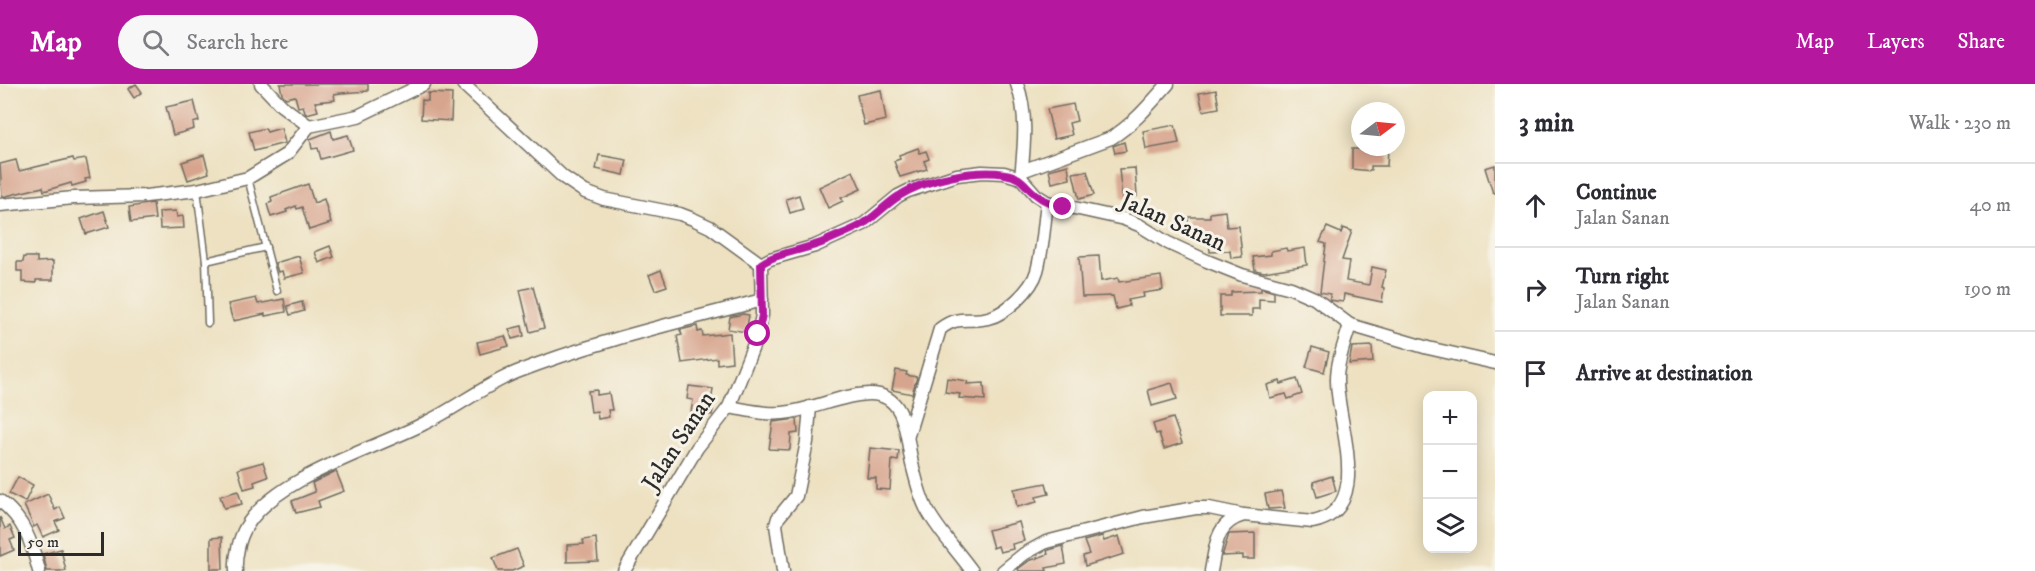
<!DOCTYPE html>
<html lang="en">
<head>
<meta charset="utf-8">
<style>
  :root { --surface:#fff; --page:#f7f7f7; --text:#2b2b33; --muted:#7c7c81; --line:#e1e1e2; --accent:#b5179e }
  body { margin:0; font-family:"IM FELL DW Pica",serif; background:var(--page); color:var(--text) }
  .controls { position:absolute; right:18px; bottom:18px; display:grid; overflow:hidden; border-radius:12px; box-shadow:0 3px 15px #0003 }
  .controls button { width:54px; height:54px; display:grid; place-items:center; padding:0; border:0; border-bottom:2px solid var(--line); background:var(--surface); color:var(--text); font:30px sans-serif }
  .compass { position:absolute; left:1351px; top:18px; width:54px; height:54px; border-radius:50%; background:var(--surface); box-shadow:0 3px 15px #0003; rotate:74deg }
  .scale { position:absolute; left:18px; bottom:15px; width:86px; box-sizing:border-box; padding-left:6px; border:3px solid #2b2b2b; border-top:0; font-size:16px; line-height:21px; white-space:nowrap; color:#2b2b2b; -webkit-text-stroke:4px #f7f3e8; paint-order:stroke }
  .stop { position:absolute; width:18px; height:18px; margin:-14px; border:4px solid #b5179e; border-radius:50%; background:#fff }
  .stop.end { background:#b5179e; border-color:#fff; box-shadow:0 2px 6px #0008 }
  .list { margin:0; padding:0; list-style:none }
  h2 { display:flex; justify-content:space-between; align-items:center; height:78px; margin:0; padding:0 24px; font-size:26px }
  h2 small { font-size:20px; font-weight:400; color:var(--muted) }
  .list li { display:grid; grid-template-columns:39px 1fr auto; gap:18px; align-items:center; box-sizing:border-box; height:84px; padding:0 24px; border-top:2px solid var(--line) }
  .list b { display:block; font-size:22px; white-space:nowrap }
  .list p { margin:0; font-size:20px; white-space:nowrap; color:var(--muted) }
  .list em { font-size:20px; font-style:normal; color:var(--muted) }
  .icon { flex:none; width:33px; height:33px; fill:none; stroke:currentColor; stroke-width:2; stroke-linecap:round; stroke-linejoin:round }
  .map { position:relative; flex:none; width:1495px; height:487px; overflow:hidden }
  header { display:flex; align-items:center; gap:36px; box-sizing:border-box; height:84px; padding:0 30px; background:var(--accent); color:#fff }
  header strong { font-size:28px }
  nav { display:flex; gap:33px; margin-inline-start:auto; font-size:21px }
  .search { width:420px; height:54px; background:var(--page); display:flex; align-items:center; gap:15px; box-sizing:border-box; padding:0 21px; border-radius:33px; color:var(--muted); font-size:22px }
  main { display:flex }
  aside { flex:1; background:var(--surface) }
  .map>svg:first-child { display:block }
  .building { fill:#d7a48d }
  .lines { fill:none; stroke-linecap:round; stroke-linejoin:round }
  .lane-casing { stroke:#6f6b60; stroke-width:9 }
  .street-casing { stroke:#6f6b60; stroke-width:15 }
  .lane { stroke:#fff; stroke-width:6 }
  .street { stroke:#fff; stroke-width:12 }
  .route { stroke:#b5179e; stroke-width:8 }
  .labels { text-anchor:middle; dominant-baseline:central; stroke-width:6; stroke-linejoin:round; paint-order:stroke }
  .street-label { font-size:24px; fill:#2b2b2b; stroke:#f7f3e8 }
</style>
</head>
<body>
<header>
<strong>Map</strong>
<div class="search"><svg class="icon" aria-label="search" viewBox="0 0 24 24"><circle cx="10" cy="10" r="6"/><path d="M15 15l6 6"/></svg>Search here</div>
<nav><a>Map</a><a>Layers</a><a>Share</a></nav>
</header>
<main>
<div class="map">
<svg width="1495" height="487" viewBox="0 0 1495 487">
  <rect width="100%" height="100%" fill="#f7f3e8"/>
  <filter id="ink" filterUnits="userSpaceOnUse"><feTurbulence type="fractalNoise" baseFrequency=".0167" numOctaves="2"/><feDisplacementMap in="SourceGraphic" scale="12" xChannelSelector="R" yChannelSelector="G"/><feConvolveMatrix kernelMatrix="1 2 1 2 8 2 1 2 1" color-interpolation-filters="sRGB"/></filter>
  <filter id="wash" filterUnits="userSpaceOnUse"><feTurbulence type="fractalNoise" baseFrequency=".008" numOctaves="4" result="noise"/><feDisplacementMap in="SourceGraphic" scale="24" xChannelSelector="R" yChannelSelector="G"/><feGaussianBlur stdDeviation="1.35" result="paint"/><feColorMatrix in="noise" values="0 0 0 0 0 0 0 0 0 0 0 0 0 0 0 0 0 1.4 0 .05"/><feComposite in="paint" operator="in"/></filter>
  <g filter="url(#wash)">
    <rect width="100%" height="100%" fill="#ede1c1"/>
    <g id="blocks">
      <g class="building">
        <polygon points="136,0 142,8 134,14 128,5"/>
        <polygon points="280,0 368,0 368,7 341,9 334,10 335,16 315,18 318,27 306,30 303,22 298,23 295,12 286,14 282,10"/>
        <polygon points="881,6 886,36 864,41 857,11"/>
        <polygon points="1216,6 1219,24 1203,27 1199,9"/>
        <polygon points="428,9 452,10 451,37 421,35 422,16 428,17"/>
        <polygon points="194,17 199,37 193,39 194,45 173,51 166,23"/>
        <polygon points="1073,20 1077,37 1069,39 1072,51 1054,55 1047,25"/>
        <polygon points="1175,41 1179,59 1146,65 1143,47"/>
        <polygon points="265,44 267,48 281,44 285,59 254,67 249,48"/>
        <polygon points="331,47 333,55 348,51 353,66 321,75 318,64 312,65 310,55"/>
        <polygon points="1124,58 1126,67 1115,69 1113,62"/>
        <polygon points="918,64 920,69 926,67 929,75 924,77 927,85 900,93 894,77 900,75 899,71"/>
        <polygon points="1352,65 1388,65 1387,82 1371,82 1371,87 1352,85"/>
        <polygon points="204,71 209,89 188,96 182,78"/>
        <polygon points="599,71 627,76 624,91 596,85"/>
        <polygon points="73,74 74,77 86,75 90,94 85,95 86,98 72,102 71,99 44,107 43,103 2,113 0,80 16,76 19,87"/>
        <polygon points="1068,81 1070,95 1052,99 1049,86"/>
        <polygon points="1495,81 1495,109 1493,109 1485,84"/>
        <polygon points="1135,84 1137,112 1122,114 1119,85"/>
        <polygon points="853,87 861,105 841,114 843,117 828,124 819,103"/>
        <polygon points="1087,87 1094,111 1079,115 1073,89"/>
        <polygon points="308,100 314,119 324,115 331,139 309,146 302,123 297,125 296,122 286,126 287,128 271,133 267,120 272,118 271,113"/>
        <polygon points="799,111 803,125 790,129 786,115"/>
        <polygon points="153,119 155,135 131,138 129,123"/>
        <polygon points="104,127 109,143 86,150 81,135"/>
        <polygon points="176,127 177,133 183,132 184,144 160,145 159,128"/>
        <polygon points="1225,127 1227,143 1239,142 1242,173 1231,174 1230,167 1210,168 1209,155 1188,155 1188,133 1210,133 1210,129"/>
        <polygon points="1327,143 1341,149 1343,144 1352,147 1342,176 1349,177 1346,197 1369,201 1372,183 1386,186 1382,203 1384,204 1382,218 1344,210 1343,218 1330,216 1330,210 1320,208 1326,160 1320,158"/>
        <polygon points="330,162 334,173 319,179 315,168"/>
        <polygon points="1286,164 1287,167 1305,164 1307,181 1264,188 1255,186 1253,173 1271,171 1271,167"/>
        <polygon points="299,172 304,189 284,194 282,187 278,188 275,179"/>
        <polygon points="1099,172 1101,197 1118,194 1119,198 1161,192 1163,206 1143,209 1144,213 1128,216 1129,222 1116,225 1113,212 1082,213 1079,173"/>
        <polygon points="24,173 37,173 37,178 53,177 53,196 36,196 36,199 22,198 22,187 17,187 17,178 23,178"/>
        <polygon points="661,186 667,202 655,206 649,191"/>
        <polygon points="533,203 544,244 530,248 520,206"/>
        <polygon points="1261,204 1274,208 1274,216 1259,215 1259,225 1252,225 1252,232 1220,232 1220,212 1231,212 1231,208 1261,207"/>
        <polygon points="256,214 258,220 284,215 286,228 265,232 265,230 233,237 228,220"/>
        <polygon points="302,218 304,227 290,231 287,222"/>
        <polygon points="743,230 749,231 746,248 728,245 730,233"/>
        <polygon points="522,242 524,252 512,255 509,245"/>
        <polygon points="697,242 698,248 702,247 703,252 730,249 732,278 717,280 717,274 682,279 677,252 682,251 680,246"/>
        <polygon points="505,252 509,262 480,270 477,258"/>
        <polygon points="1372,262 1373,278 1349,280 1352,263"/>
        <polygon points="1312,263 1329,268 1324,288 1306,283"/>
        <polygon points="896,286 907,288 906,291 917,293 912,310 892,306"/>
        <polygon points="947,294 968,297 967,300 984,299 985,316 959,314 960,310 945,308"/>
        <polygon points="1297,295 1302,310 1288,315 1286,310 1270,314 1267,301 1280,297 1281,300"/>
        <polygon points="1172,299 1177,315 1152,322 1148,306"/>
        <polygon points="689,302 713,305 711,319 714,320 712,331 691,328 693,316 687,315"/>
        <polygon points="597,306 597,311 609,309 612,326 608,326 609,333 598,335 597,327 591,328 588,307"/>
        <polygon points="1173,334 1182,359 1164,365 1159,349 1156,350 1153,340"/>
        <polygon points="797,335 798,349 791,350 790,366 769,365 773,338"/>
        <polygon points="870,364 899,367 898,377 892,376 890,406 876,405 876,394 867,394"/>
        <polygon points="263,378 268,393 254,398 255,402 244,405 238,385"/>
        <polygon points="336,387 344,407 318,417 320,423 296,429 292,417 315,408 312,399"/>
        <polygon points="1332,392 1336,407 1317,413 1313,398"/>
        <polygon points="18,393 33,401 25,418 9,410"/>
        <polygon points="1046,399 1049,410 1036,413 1037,418 1017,423 1014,405"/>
        <polygon points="238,407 242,420 224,424 220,412"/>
        <polygon points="1281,407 1285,424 1268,425 1265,410"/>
        <polygon points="48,410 55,426 60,423 65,434 55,438 59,446 43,453 37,441 34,443 24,421"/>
        <polygon points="0,433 5,445 10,442 15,454 10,456 14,466 0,472"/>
        <polygon points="1019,438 1024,457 1012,460 1013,465 1000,468 998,462 993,464 988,446"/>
        <polygon points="1255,449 1255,475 1243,475 1243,471 1222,472 1229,450"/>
        <polygon points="1102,452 1104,457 1119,452 1124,470 1085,482 1083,472 1089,470 1084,457"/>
        <polygon points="222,453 223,485 211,485 211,454"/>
        <polygon points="596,454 598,477 567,478 567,461 584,460 583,456"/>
        <polygon points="1063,462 1066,480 1046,484 1047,487 1019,487 1018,485 1029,477 1048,470 1047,467 1049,466"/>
        <polygon points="61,465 66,487 47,487 43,470"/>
        <polygon points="517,465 524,482 512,487 498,487 493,474"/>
      </g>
    </g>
  </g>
  <g filter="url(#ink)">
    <use href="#blocks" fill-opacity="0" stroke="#6f6b60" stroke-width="1.5"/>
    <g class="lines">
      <g class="lane-casing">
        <g id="lane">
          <polyline points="248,94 277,207"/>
          <polyline points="197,106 206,177 208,239"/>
          <polyline points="206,177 266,163"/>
        </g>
      </g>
      <g class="street-casing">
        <g id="street">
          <polyline points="261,0 282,22 309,42"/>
          <polyline points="463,0 563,93 585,108 604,115 680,130 693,135 710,143 761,180"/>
          <path d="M 1017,0 C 1028,31 1024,62 1021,94"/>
          <path d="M 1022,87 L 1111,54 C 1134,40 1151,19 1168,0"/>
          <polyline points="0,121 74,114 146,112 197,106 248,94 287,70 309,42 358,32 424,0"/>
          <path d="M 729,323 C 747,326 765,331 783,329 C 813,326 839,311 869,310 C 907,309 906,353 912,380 C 916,395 919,410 926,424 C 938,447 957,466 972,487"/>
          <path d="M 908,351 L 940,245 C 959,230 968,239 988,234 C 1006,230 1032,205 1037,187 C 1043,165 1044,141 1047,118"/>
          <path d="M 0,417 C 24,435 32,459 39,487"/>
          <path d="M 236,487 C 235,473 239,455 246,443 C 275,393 375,365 425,339 C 457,324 484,301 517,288 C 596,257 680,238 762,216"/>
          <polyline points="624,487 697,364 729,323 758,250 762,231 761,180 770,175 815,162 864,140 898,112 908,107 957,91 982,88 1004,89 1021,94 1036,111 1047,118 1124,135 1139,141 1168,159 1207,177 1242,191 1291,204 1314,214 1350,241 1428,264 1495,279"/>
          <polyline points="783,487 776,441 778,434 796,412 807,358 810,323"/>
          <polyline points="1003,487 1024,470 1046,458 1143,433 1196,424 1209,424 1243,431"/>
          <path d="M 1211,487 C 1216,462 1215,439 1244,431 L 1313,438 C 1375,425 1336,337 1337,295 C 1337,277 1345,258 1350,241"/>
        </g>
      </g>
      <use href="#lane" class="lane"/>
      <use href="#street" class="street"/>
    </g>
  </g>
  <g class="lines" filter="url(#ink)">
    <path class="route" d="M 758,250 L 762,231 L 761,180 C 778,168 806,166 826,157 C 838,151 852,147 863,140 C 876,132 886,120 899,112 C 925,95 975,85 1005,90 C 1024,93 1024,103 1038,112 C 1045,118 1054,120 1063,123"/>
  </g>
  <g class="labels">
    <g class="street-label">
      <text transform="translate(1173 138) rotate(24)">Jalan Sanan</text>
      <text transform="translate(679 357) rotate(-57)">Jalan Sanan</text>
    </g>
  </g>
</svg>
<div class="controls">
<button>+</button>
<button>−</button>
<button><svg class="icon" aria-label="layers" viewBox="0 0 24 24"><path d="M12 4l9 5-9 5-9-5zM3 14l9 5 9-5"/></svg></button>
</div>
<svg class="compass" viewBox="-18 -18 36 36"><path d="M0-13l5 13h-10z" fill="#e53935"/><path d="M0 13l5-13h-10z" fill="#7c7c81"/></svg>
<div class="scale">50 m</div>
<div class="stop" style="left:758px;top:250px"></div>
<div class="stop end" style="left:1063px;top:123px"></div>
</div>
<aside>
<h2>3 min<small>Walk · 230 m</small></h2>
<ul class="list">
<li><svg class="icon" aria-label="ahead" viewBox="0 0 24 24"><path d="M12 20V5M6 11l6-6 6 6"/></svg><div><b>Continue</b><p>Jalan Sanan</p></div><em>40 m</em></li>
<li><svg class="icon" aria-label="right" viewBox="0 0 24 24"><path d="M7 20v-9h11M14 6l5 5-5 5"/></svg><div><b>Turn right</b><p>Jalan Sanan</p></div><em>190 m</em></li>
<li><svg class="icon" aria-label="arrive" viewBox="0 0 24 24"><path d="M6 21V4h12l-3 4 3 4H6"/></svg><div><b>Arrive at destination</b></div></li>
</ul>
</aside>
</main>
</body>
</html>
